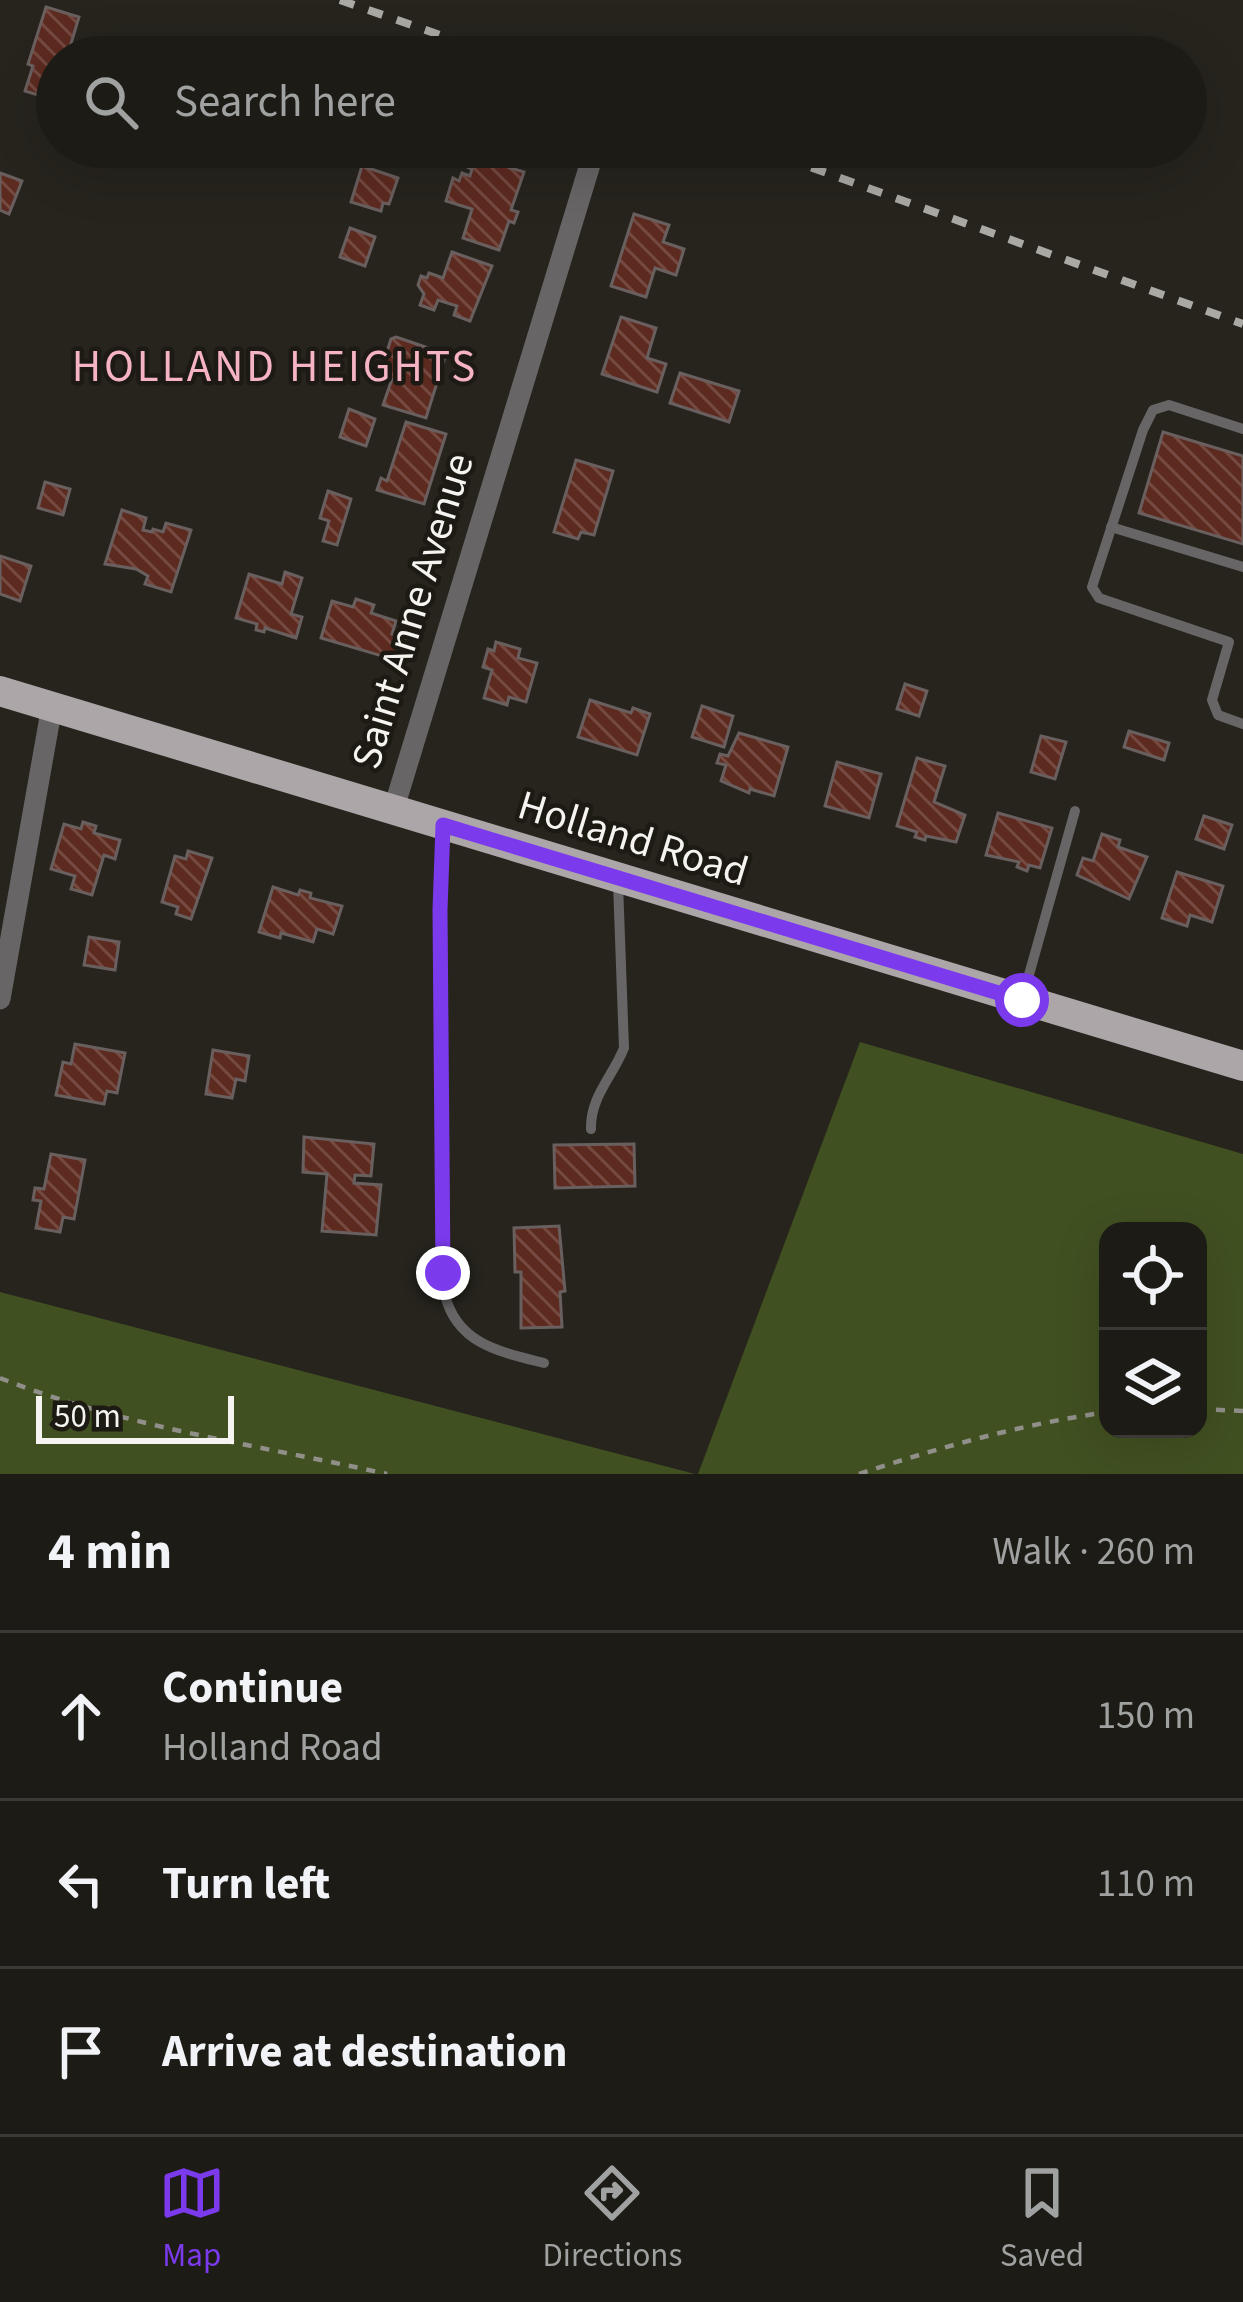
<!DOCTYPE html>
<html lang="en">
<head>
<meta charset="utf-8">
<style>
  :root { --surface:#1c1b16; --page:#25241f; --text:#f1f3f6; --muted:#a0a1a1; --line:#3a3935; --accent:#7c3aed }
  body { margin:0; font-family:"Source Sans 3",sans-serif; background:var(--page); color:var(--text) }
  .controls { position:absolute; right:36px; bottom:36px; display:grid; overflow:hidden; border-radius:24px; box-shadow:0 12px 48px #0002 }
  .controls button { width:108px; height:108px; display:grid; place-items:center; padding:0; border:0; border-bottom:3px solid var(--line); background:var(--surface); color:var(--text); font:60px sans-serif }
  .scale { position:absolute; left:36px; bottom:30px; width:198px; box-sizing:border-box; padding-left:12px; border:6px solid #f6f4f0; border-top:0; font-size:33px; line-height:42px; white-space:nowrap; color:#f6f4f0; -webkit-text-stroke:9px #1d1a14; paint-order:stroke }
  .stop { position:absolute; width:36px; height:36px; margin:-27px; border:9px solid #7c3aed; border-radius:50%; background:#fff }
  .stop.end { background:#7c3aed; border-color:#fff; box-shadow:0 3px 12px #0008 }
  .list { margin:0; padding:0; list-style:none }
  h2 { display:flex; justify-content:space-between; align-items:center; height:156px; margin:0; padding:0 48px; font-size:51px }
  h2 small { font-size:39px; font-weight:400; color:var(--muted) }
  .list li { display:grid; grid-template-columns:78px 1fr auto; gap:36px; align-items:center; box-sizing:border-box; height:168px; padding:0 48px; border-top:3px solid var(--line) }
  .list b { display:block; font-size:45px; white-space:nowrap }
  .list p { margin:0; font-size:39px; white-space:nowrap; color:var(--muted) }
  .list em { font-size:39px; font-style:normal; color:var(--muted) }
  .icon { flex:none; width:66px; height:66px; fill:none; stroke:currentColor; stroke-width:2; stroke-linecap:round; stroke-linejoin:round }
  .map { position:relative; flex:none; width:1243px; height:1474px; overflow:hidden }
  .search { position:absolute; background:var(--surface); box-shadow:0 12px 48px #0002; left:36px; right:36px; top:36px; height:132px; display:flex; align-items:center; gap:30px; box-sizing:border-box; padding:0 42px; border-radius:66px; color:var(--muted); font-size:45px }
  .sheet { height:660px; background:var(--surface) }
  nav { display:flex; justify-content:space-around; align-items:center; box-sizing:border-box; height:168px; border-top:3px solid var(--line); background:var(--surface); font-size:33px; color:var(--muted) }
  nav a { display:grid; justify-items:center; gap:6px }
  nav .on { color:var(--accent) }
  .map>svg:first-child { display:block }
  .green { fill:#415021; fill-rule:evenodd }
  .building { fill:url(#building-back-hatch); stroke:#695f5e; stroke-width:3 }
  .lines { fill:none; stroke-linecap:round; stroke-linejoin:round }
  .path { stroke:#918f89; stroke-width:4.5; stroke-dasharray:9 9; stroke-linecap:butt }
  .service { stroke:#686566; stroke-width:10 }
  .minor { stroke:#686566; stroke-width:21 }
  .primary { stroke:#ada6a9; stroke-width:30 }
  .rail { stroke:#aba9a4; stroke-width:8; stroke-dasharray:15 15; stroke-linecap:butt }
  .route { stroke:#7c3aed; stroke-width:15 }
  .labels { text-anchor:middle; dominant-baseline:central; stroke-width:9; stroke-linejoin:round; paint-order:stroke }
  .street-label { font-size:42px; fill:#f6f4f0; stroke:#1d1a14 }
  .neighbourhood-label { font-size:45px; letter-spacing:3px; fill:#f5b3c3; stroke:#1d1a14 }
</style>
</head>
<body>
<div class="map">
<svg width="1243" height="1474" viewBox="0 0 1243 1474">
  <defs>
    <pattern id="building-back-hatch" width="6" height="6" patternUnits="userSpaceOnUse" patternTransform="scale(3)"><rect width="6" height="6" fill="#5d2a20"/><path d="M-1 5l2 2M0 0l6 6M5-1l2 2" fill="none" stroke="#754a41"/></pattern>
  </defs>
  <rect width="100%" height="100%" fill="#26241d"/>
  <g class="green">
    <path d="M 860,1042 L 1243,1154 L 1243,1474 L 698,1474 ZM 1108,1231 L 1198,1231 L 1198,1429 L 1108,1429 Z"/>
    <polygon points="0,1292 695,1474 0,1474"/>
  </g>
  <g class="building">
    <polygon points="46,7 79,17 67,57 57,57 54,100 25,91 33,66 28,64"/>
    <polygon points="148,147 185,147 181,160"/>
    <polygon points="474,147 496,147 491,162 524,172 511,210 518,212 514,223 509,221 499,250 463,238 472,209 446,201 453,178 459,181 462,173 470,176 472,169 467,167"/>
    <polygon points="362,166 398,178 389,204 383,203 381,211 351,202"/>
    <polygon points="0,173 22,181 9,214 0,210"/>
    <polygon points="634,214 669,225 663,242 684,249 676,275 655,268 646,297 611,286"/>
    <polygon points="350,228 375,237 365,266 340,257"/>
    <polygon points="452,252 492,266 470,321 454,315 457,306 438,300 434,310 420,305 424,294 418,285 421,276 427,278 429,273 443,278"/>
    <polygon points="621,317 656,328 647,358 666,364 657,392 602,374"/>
    <polygon points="396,337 446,354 426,418 383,405 392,379 383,376 387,362 384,361 391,339"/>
    <polygon points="680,373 739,391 729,422 670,403"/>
    <polygon points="349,409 375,419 366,446 340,437"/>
    <polygon points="406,422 446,434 424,504 377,490 381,478 387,481"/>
    <polygon points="1163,432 1243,456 1243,544 1139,513"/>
    <polygon points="576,460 613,471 594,535 581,532 578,539 554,532"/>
    <polygon points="45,482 70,489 63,515 38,508"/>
    <polygon points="328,491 351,499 337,545 323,541 329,521 320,518"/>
    <polygon points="122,510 146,518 143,530 152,532 153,529 163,532 166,523 191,530 171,592 145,584 148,576 136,569 105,564"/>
    <polygon points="0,556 31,566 20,601 0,594"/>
    <polygon points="285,572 302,578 291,614 302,617 296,638 265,628 264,632 256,630 257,624 236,618 249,574 282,584"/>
    <polygon points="356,599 374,605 371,613 396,621 392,634 406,638 399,661 321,638 332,601 353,607"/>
    <polygon points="496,642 520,649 518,658 537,663 526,702 509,697 507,705 484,698 492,670 483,667 488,649 494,651"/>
    <polygon points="905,684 927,691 919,716 897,709"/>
    <polygon points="590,700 631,713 633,708 650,714 637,755 578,737"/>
    <polygon points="702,706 733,716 724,747 692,737"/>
    <polygon points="1129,731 1169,743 1164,760 1124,747"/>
    <polygon points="739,733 788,747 774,796 750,789 749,793 721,781 726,765 717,763 720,754 728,756"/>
    <polygon points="1041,736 1066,742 1055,779 1031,772"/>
    <polygon points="917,758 945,766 934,802 965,815 956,842 926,836 925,840 915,837 917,832 897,826"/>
    <polygon points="837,762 881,774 869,818 825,806"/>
    <polygon points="998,813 1052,828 1040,868 1029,865 1027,871 1017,867 1019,862 986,855"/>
    <polygon points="1204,816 1232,825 1224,849 1196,839"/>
    <polygon points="83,822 96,826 94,833 120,840 115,859 104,855 92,895 71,889 75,876 51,869 64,824 81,829"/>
    <polygon points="1102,834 1120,840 1118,847 1147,857 1129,899 1077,875 1083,858 1093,861"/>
    <polygon points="188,851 212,858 191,919 176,914 178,907 162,902 175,856 186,859"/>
    <polygon points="1177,872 1223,886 1212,922 1190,915 1187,926 1162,918"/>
    <polygon points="273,887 298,895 300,890 311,893 310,898 342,906 333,934 317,929 313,942 281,933 280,938 259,932"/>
    <polygon points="89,937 119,942 115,970 84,965"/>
    <polygon points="75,1044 125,1053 117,1093 107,1091 104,1104 56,1095 63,1062 71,1064"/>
    <polygon points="213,1050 249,1056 245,1081 236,1079 232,1098 206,1094"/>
    <polygon points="304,1137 374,1144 371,1176 355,1175 354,1183 381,1185 376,1235 322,1231 327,1174 303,1172"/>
    <polygon points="634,1144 635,1186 555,1188 554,1145"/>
    <polygon points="51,1154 85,1160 74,1219 63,1217 60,1232 36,1228 41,1201 33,1200 35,1188 44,1189"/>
    <polygon points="559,1226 565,1291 560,1292 562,1327 521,1328 521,1272 515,1272 514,1228"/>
  </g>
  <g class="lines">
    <g class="path">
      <path d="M 0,1378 C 124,1427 258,1445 387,1474"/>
      <polyline points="1198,1409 1243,1411"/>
      <path d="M 859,1474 C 941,1447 1022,1424 1108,1412"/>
    </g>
    <g class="service">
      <polyline points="1243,429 1169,405 1153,410 1143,430 1092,587 1099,598 1229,642 1212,700 1218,715 1243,724"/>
      <polyline points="1111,527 1243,567"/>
      <path d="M 443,829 L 440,910 L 445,1295 C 457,1344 500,1352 544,1363"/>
      <polyline points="1023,996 1075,811"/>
      <path d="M 591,1129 C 590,1097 613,1076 624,1048 L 618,883"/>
    </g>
    <g class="minor">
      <polyline points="393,811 592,158"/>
      <polyline points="0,999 52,706"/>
    </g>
    <polyline class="primary" points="0,691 1243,1066"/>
    <g class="rail">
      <polyline points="340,0 503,57"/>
      <polyline points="755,147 1243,324"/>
    </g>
  </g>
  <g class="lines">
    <polyline class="route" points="443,1273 440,910 443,825 1022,1000"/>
  </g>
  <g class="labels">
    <g class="street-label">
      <text transform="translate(413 611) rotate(-73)">Saint Anne Avenue</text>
      <text transform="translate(633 839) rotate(17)">Holland Road</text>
    </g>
    <g class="neighbourhood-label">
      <text x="275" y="367">HOLLAND HEIGHTS</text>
    </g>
  </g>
</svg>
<div class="controls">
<button><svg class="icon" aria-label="locate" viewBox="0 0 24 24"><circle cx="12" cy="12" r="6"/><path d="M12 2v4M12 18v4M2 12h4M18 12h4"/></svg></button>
<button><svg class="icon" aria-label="layers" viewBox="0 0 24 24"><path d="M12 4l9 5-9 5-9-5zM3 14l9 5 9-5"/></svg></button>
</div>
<div class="scale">50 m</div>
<div class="stop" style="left:1022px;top:1000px"></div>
<div class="stop end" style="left:443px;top:1273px"></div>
<div class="search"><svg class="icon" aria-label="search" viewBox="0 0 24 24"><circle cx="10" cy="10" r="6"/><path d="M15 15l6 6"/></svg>Search here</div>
</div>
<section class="sheet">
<h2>4 min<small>Walk · 260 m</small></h2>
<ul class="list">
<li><svg class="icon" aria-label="ahead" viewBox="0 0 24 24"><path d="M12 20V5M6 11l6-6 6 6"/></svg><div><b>Continue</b><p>Holland Road</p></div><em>150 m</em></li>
<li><svg class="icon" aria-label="left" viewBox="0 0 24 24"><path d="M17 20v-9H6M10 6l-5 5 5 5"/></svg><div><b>Turn left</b></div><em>110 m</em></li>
<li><svg class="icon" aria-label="arrive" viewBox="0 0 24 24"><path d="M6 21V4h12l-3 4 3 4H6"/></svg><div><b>Arrive at destination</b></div></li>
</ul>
</section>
<nav>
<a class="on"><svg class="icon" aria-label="map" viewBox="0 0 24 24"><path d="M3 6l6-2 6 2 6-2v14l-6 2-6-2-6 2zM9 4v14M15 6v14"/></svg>Map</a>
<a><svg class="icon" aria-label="directions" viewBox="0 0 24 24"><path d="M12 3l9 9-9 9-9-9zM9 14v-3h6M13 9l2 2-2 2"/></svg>Directions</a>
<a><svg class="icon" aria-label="saved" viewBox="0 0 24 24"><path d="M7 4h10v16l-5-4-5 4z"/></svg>Saved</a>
</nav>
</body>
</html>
